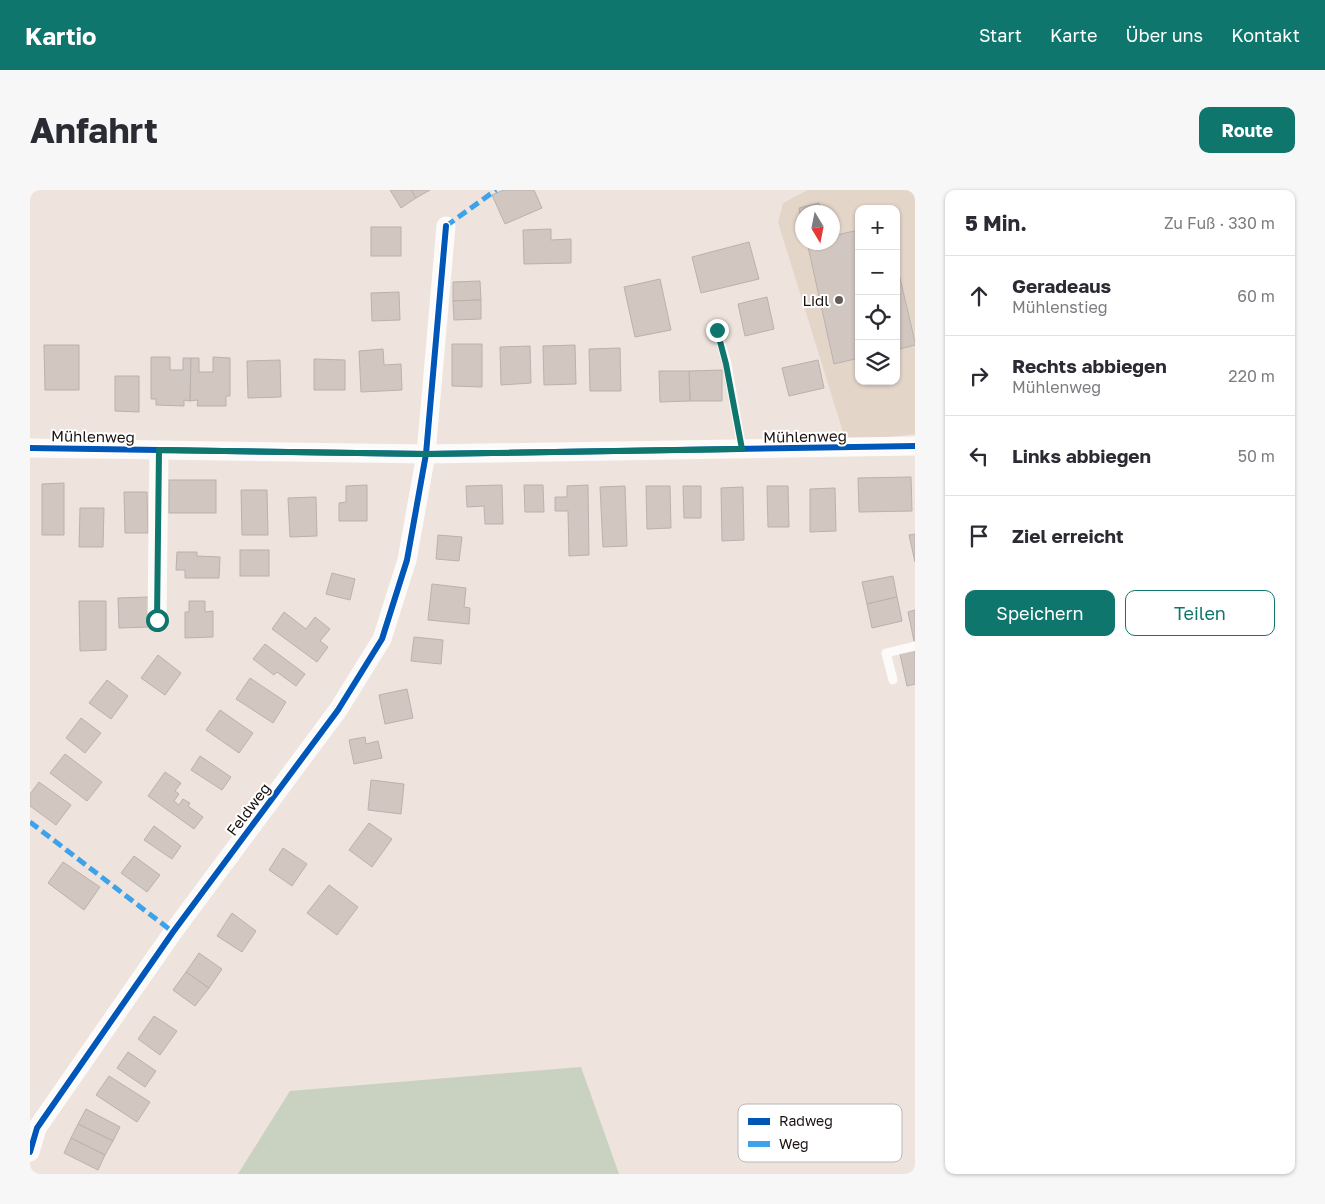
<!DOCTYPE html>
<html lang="de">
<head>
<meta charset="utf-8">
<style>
  :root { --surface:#fff; --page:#f7f7f7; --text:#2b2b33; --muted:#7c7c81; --line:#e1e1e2; --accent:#0f766e }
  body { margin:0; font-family:"Golos Text",sans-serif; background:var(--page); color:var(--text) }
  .controls { position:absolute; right:15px; top:15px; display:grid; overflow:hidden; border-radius:10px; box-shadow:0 1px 4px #0004 }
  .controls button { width:45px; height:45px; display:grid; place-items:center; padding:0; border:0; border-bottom:1px solid var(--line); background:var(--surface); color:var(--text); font:25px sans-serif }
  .compass { position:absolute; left:765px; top:15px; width:45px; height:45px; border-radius:50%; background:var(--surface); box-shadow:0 1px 4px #0004; rotate:170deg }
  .stop { position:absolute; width:15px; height:15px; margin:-11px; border:4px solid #0f766e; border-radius:50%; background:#fff }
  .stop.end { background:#0f766e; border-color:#fff; box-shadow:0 1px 5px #0008 }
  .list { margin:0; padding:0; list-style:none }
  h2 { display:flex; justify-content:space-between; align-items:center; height:65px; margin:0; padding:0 20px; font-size:21px }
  h2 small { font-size:16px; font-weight:400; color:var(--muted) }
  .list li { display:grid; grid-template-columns:32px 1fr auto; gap:15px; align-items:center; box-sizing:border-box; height:80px; padding:0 20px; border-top:1px solid var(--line) }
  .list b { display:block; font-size:19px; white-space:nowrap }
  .list p { margin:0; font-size:16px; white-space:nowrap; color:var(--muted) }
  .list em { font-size:16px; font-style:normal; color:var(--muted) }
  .actions { display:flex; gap:10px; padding:15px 20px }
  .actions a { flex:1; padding:11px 0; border:1px solid var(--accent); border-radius:10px; text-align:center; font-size:18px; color:var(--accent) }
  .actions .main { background:var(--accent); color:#fff }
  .icon { flex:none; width:28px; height:28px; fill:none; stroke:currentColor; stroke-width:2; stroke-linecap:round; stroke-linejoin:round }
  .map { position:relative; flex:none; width:885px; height:984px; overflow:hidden; border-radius:10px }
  header { display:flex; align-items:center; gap:30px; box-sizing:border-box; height:70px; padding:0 25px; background:var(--accent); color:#fff }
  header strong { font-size:24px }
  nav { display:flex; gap:28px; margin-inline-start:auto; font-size:18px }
  .intro { display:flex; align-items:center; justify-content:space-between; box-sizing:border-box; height:120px; padding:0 30px }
  h1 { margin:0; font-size:35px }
  .button { padding:12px 22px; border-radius:10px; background:var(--accent); color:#fff; font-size:18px; font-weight:700 }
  main { display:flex; gap:30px; padding:0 30px }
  aside { flex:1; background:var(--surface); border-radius:10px; box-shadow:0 1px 4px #0004 }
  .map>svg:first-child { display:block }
  .commercial { fill:#e4d5c9; fill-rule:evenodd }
  .green { fill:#c9d1c0 }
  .building { fill:#d1c6c0; stroke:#bab2ae }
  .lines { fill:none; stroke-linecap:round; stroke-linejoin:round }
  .service { stroke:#fcfbfa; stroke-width:9 }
  .minor { stroke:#fcfbfa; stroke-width:19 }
  .quiet { stroke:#3da2ea; stroke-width:5; stroke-dasharray:10 5; stroke-linecap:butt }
  .cycleway-casing { stroke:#fff; stroke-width:9 }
  .cycleway { stroke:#0057b8; stroke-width:6 }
  .route { stroke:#0f766e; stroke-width:6 }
  .poi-dot { fill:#645c58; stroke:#fff; stroke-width:2 }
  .labels { text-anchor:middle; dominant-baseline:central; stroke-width:4; stroke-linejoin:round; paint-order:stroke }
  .poi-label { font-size:15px; fill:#1a1310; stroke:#fff; text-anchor:end }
  .street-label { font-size:15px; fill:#1a1310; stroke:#fff }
  .key { fill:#fff; stroke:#bab8b7; stroke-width:1 }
  .key-label { font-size:14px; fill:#1a1310 }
</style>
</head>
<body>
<header>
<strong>Kartio</strong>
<nav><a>Start</a><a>Karte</a><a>Über uns</a><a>Kontakt</a></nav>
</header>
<div class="intro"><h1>Anfahrt</h1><a class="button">Route</a></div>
<main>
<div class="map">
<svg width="885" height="984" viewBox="0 0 885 984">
  <rect width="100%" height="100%" fill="#eee3dd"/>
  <path class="commercial" d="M 778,0 L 885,0 L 885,244 L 816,252 L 748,32 L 753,13 ZM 829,19 L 866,19 L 866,191 L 829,191 ZM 772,22 L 802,22 L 802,52 L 772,52 Z"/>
  <polygon class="green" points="551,877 589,984 208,984 260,901"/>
  <g class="building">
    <polygon points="360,0 381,0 386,8 371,18"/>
    <polygon points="381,0 400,0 386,8"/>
    <polygon points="474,0 504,0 512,18 475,34 462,5"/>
    <polygon points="789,13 791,22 772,22 772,35 769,18"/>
    <rect x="341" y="37" width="30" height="29"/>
    <polygon points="521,39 521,50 541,49 541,73 494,74 493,40"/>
    <polygon points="829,40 829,168 804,174 777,52 802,52 802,46"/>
    <polygon points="719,52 729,89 671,103 662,67"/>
    <polygon points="866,71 885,152 885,155 866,160"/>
    <polygon points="630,89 641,140 605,147 594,97"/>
    <polygon points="450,91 451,110 423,111 423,92"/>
    <polygon points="369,102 370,130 342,131 341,103"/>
    <polygon points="737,107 744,139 715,146 708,114"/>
    <polygon points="451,110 451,129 424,130 423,111"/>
    <polygon points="422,154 452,154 452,197 422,196"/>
    <polygon points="14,155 49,155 49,200 15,200"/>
    <polygon points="545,155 546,194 514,195 513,156"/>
    <polygon points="500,156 501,193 471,195 470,157"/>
    <polygon points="590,158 591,201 560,201 559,159"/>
    <polygon points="353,159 354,175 371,174 372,200 331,202 329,161"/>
    <polygon points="121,167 140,167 140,180 153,180 153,168 161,168 160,211 154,210 154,216 126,215 126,209 121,209"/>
    <polygon points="183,167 200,168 200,206 196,206 196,216 167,216 168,210 160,211 161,168 169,168 169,182 183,182"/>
    <polygon points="284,169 315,170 315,200 284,200"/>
    <polygon points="250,170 251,207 218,208 217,171"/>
    <polygon points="788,170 794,198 759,206 752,178"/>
    <polygon points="692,180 692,211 660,211 659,181"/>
    <polygon points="629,181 659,181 660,211 630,212"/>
    <polygon points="85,186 109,186 109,222 85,221"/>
    <polygon points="881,287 882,321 829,322 828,288"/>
    <rect x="139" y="290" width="47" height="33"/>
    <polygon points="34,293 34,345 12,345 12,294"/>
    <polygon points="337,295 337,331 309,331 309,313 316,312 316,296"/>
    <polygon points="472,295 473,334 455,334 454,316 437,317 436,296"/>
    <polygon points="494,295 513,295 514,322 495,322"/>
    <polygon points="558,295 559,365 539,366 538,321 525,321 525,307 537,307 537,296"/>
    <polygon points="595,296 597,356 573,357 570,297"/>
    <polygon points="616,296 640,296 641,338 617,339"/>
    <polygon points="653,296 671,296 671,328 654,328"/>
    <polygon points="737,296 758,296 759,337 738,337"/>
    <polygon points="713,297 714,350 692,351 691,298"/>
    <polygon points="805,298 806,341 780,342 780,299"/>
    <polygon points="211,300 237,300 238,345 212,345"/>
    <polygon points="94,302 117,302 118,343 95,343"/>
    <polygon points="286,307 287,346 260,347 258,308"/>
    <polygon points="50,318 74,318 73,357 49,357"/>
    <polygon points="885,344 885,372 879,345"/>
    <polygon points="408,345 432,347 429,371 406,369"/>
    <rect x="210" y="360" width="29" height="26"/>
    <polygon points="147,362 167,362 167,366 190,367 189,388 155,388 155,380 146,380"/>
    <polygon points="302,383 325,389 320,410 296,404"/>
    <polygon points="863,386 867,407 837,414 832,392"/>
    <polygon points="402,394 436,398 434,417 440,418 439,434 398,430"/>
    <polygon points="120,407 120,437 89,438 88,408"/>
    <polygon points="867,407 872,431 842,438 837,414"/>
    <polygon points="49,411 76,411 76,460 50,461"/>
    <polygon points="159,411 175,411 175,422 183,421 183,447 155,448 155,422 159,422"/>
    <polygon points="885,420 885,451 884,451 878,422"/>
    <polygon points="254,422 276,439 285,427 300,439 290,451 298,457 287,472 242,439"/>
    <polygon points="384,447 413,450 411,474 381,471"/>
    <polygon points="235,454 275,484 266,496 247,482 244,485 223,469"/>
    <polygon points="885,460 885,494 877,496 870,464"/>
    <polygon points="128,465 151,483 135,505 111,488"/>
    <polygon points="220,488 256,512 243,533 206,509"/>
    <polygon points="77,490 98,506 81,529 59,513"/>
    <polygon points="377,499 383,528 355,534 349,505"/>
    <polygon points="190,520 223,543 209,563 176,540"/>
    <polygon points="51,528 71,543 55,563 36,548"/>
    <polygon points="335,547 336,554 348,551 352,568 324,574 319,550"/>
    <polygon points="35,564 72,592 57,611 20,583"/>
    <polygon points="170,566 201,587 192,600 161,580"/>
    <polygon points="135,582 151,593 145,601 149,604 144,611 149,615 153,609 160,613 158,616 173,627 164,639 118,606"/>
    <polygon points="341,590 374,594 371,624 338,620"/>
    <polygon points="9,592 41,615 26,635 0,616 0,604"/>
    <polygon points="339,633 362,649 342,677 319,660"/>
    <polygon points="124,636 151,656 142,669 114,650"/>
    <polygon points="253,658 277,674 262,696 239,680"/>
    <polygon points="104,666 130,685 117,702 91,683"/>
    <polygon points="33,672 70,697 54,720 18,693"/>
    <polygon points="299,695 328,717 307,745 277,723"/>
    <polygon points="202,723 226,741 212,762 187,746"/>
    <polygon points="169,763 192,779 179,798 156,782"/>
    <polygon points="156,782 179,798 165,816 143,800"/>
    <polygon points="124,826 147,841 130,865 108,849"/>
    <polygon points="98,862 126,881 115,897 87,878"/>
    <polygon points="79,886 120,912 107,932 66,905"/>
    <polygon points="56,919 90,937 83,951 48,934"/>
    <polygon points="48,934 83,951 75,965 41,948"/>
    <polygon points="41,948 75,965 68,980 34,963"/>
  </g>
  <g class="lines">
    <g class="service">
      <polyline points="687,140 697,174 712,259"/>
      <polyline points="863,490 856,463 885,456"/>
    </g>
    <g class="minor">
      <polyline points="0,258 396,264 885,256"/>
      <polyline points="127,430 129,260"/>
      <polyline points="0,962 7,938 143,742 308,520 352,449 377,370 396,264 416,36"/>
    </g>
    <g class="quiet">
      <polyline points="416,36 466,0"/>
      <polyline points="0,632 143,742"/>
    </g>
    <g class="cycleway-casing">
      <g id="cycleway">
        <polyline points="0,258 396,264 885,256"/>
        <polyline points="0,962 7,938 143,742 308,520 352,449 377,370 396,264 416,36"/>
      </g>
    </g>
    <use href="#cycleway" class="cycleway"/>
  </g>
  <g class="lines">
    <polyline class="route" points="127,430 129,260 396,264 712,259 696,174 687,140"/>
  </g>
  <circle class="poi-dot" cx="809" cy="110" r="5"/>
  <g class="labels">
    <g class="poi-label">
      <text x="799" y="110">Lidl</text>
    </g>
    <g class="street-label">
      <text transform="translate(63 246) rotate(1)">Mühlenweg</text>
      <text transform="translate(775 246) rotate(-1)">Mühlenweg</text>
      <text transform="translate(218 619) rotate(-53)">Feldweg</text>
    </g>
  </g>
  <rect x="708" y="914" width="164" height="58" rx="8" class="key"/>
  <rect x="718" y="928" width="22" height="7" fill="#0057b8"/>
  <rect x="718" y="951" width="22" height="6" fill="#3da2ea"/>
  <g class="key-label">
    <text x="749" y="936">Radweg</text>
    <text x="749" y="959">Weg</text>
  </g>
</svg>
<div class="controls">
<button>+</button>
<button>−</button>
<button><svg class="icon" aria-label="locate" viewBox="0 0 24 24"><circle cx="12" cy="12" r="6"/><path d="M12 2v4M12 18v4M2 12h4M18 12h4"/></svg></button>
<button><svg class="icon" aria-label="layers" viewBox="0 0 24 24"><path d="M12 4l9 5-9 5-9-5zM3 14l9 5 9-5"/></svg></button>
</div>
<svg class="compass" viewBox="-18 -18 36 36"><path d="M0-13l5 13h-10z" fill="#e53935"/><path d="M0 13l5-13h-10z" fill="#7c7c81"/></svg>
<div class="stop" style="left:127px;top:430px"></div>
<div class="stop end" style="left:687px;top:140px"></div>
</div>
<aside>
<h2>5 Min.<small>Zu Fuß · 330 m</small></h2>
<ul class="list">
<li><svg class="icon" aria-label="ahead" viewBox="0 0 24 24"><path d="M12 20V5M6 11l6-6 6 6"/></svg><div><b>Geradeaus</b><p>Mühlenstieg</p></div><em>60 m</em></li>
<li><svg class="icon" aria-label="right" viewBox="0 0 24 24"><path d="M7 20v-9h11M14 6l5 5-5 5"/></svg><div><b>Rechts abbiegen</b><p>Mühlenweg</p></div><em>220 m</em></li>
<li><svg class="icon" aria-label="left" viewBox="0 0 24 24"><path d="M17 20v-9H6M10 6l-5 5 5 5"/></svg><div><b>Links abbiegen</b></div><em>50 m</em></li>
<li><svg class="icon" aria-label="arrive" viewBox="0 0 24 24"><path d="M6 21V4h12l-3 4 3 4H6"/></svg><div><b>Ziel erreicht</b></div></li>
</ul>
<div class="actions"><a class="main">Speichern</a><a>Teilen</a></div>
</aside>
</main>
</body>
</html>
